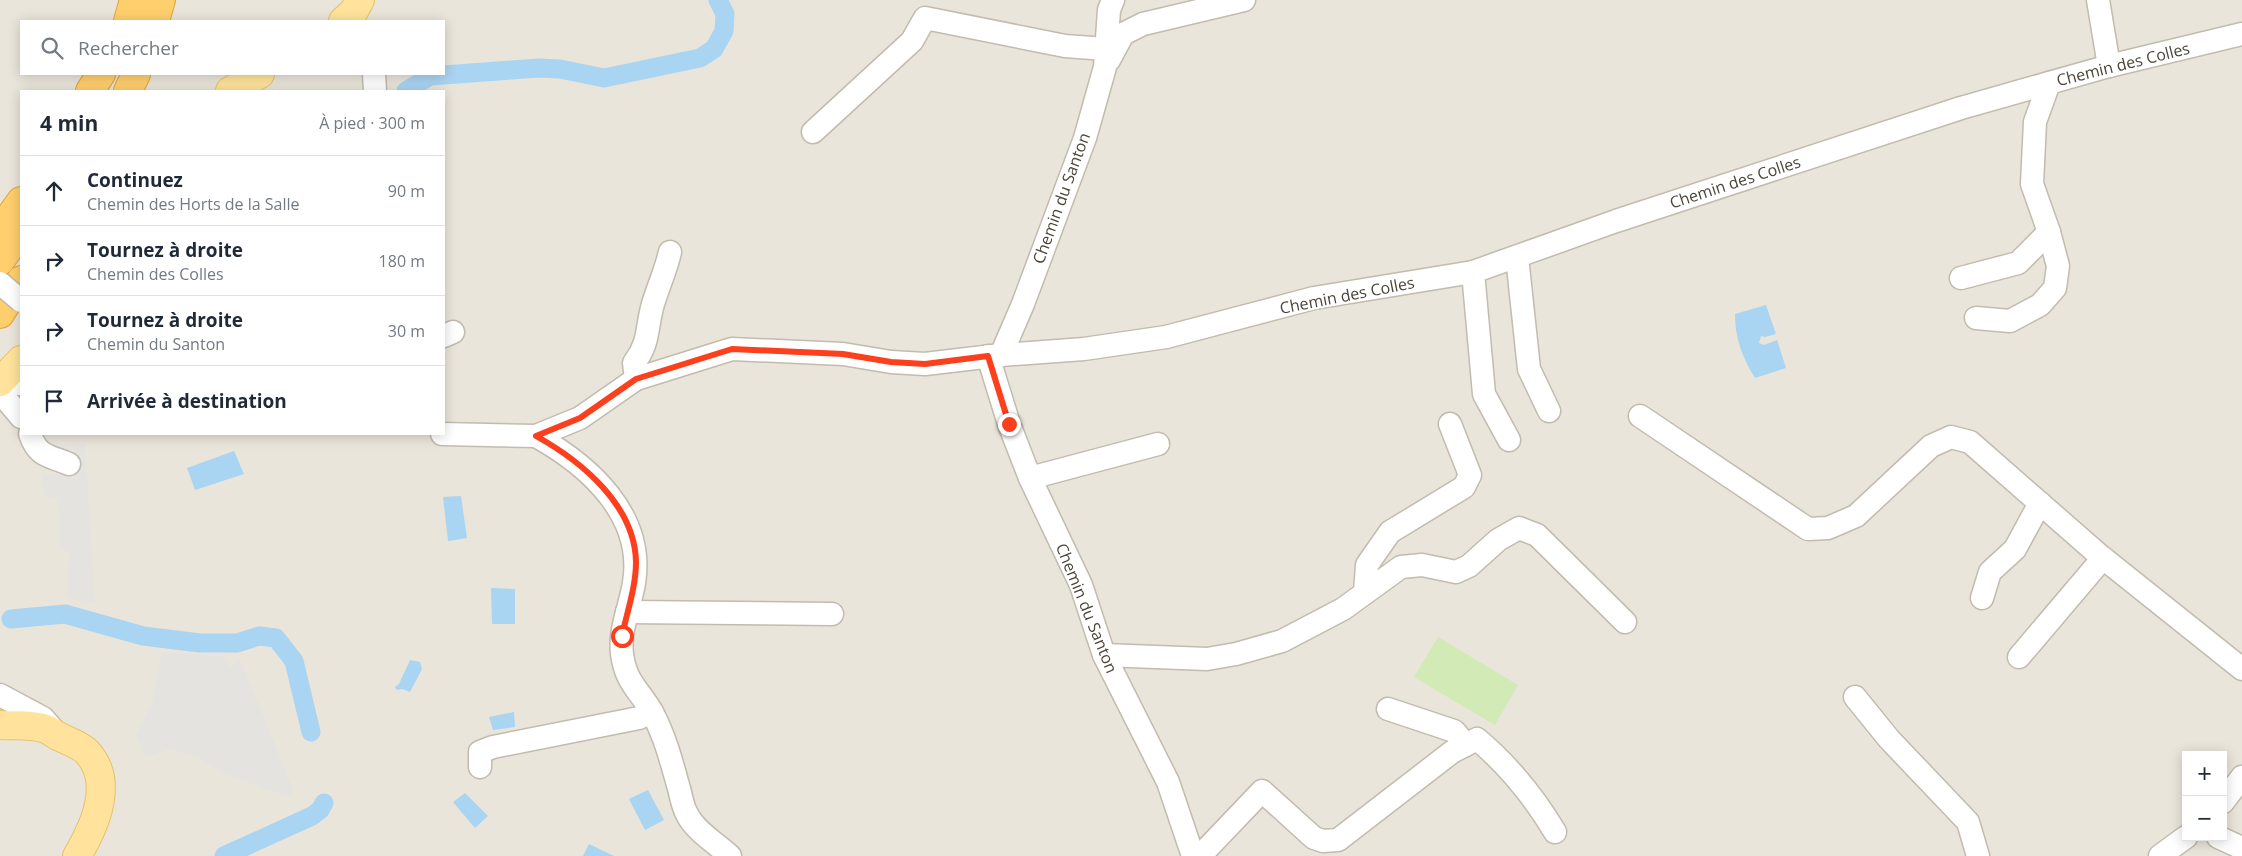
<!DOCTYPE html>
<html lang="fr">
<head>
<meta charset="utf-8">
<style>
  :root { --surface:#fff; --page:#f2f2f3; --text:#1f2937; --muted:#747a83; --line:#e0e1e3 }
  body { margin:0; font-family:"Open Sans",sans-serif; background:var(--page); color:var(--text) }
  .controls { position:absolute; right:15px; bottom:15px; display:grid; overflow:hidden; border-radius:0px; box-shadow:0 2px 12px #0003 }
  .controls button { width:45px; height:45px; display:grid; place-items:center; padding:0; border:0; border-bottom:1px solid var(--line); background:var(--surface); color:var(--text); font:25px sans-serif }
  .stop { position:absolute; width:15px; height:15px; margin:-11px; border:4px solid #fc3f1d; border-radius:50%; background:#fff }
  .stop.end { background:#fc3f1d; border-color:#fff; box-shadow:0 1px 5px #0008 }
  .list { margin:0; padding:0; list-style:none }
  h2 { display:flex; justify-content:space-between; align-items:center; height:65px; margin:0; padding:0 20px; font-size:21px }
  h2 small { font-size:16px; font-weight:400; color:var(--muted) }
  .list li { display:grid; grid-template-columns:32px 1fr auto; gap:15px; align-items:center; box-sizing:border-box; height:70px; padding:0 20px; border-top:1px solid var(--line) }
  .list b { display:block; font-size:19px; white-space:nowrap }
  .list p { margin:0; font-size:16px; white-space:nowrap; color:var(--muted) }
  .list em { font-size:16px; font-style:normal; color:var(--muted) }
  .icon { flex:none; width:28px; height:28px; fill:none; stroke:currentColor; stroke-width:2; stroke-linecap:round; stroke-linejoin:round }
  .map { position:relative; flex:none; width:2242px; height:856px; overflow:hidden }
  .search { position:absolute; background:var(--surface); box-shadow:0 2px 12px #0003; left:20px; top:20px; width:425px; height:55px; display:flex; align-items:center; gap:12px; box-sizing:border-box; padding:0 18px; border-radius:0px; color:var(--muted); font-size:19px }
  .panel { position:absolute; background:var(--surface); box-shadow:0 2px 12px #0003; left:20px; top:90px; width:425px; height:345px; border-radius:0px }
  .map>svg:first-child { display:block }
  .residential { fill:#eae5da; fill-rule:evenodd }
  .green { fill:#d2eab5 }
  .parking { fill:#e5e3e0 }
  .water { fill:#a9d4f2 }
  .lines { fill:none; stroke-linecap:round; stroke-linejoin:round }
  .canal { stroke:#a9d4f2; stroke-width:19 }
  .minor-casing { stroke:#c2bbae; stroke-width:25 }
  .major-casing { stroke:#e6c16a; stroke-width:30 }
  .highway-casing { stroke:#e0a43c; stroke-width:30 }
  .minor { stroke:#fff; stroke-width:22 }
  .major { stroke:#ffe39c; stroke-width:28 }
  .highway { stroke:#ffcf6e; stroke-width:28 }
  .minor-bridge-casing { stroke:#c2bbae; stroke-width:25; stroke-linecap:butt }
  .minor-bridge { stroke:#fff; stroke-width:22 }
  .route { stroke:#fc3f1d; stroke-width:6 }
  .labels { text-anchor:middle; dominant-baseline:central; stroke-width:4; stroke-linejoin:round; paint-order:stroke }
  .street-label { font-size:16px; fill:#4b4439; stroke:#fff }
</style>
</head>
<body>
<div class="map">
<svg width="2242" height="856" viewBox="0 0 2242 856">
  <rect width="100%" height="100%" fill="#f6f3ec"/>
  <path class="residential" d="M 0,0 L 2242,0 L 2242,856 L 0,856 ZM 21,21 L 444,21 L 444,74 L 21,74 ZM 21,91 L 444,91 L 444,434 L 21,434 ZM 2186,755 L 2223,755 L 2223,837 L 2186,837 Z"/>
  <polygon class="green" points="1438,637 1518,685 1495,725 1414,677"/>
  <g class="parking">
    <polygon points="85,443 95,603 67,598 69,552 60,549 59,497 45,498 42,475 57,473 55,446"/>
    <polygon points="162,652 224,655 231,668 240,659 293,789 288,797 225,774 200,758 169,749 146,757 136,735 153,701"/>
  </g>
  <g class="water">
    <path d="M 1766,305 L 1776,334 L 1765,337 L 1761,336 L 1759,343 L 1764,345 L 1777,340 L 1786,368 L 1755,378 C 1742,357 1735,338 1735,314 Z"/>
    <polygon points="234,451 244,474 195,490 187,468"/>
    <polygon points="461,496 467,538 448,541 443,497"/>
    <polygon points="491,588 515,589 515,624 492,624"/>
    <polygon points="410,660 420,662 422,669 410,692 402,689 397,690 395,687 399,684"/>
    <polygon points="514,712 515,727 493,730 489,717"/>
    <polygon points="648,790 664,820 645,830 629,799"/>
    <polygon points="465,793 488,816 475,828 453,802"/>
    <polygon points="589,844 614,856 583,856"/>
  </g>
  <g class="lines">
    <g class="canal">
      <polyline points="406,91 430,76 539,68 560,69 604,78 700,58 714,49 724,31 725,14 718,0"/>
      <polyline points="11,619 65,614 143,636 200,643 237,643 259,636 276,638 294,661 311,732"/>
      <polyline points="224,856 312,816 320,810 324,803"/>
    </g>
    <g class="minor-casing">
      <g id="minor">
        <polyline points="2098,0 2109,66"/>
        <polyline points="1109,60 1123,34 1143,24 1244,0"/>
        <polyline points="374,74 375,91"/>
        <polyline points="813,132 912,41 925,18 1065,46 1106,49"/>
        <polyline points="1517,257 1529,369 1549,411"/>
        <polyline points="1473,272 1484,394 1509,440"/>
        <polyline points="1961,278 2018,263 2049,232"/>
        <polyline points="1976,318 2010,321 2040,305 2055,288 2058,266 2049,232 2032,184 2035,122 2049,83"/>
        <polyline points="444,336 453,332"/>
        <polyline points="1001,355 1023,304 1085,138 1105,67 1109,10 1113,0"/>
        <polyline points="988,356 1009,424 1030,478 1081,585 1104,655 1168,782 1193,856"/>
        <path d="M 636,379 L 634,363 C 650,342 646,328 653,304 C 658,287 666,270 670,252"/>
        <polyline points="18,384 21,380"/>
        <polyline points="0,392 21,417"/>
        <polyline points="1640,416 1808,529 1828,528 1856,516 1931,446 1951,437 1970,442 2098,554 2242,669"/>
        <path d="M 30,434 C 38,457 48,455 69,464"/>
        <polyline points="442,434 536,436 580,418 636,379 732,349 843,354 891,362 925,364 1001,355 1084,349 1166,337 1314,298 1473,272 1616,221 1961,108 2109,66 2242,34"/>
        <path d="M 536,436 C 590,466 645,516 634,583 C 630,607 619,630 622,654 C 626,684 640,690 653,714 C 665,737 671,760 678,785 C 681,794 682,806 687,814 C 694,830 717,844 730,856"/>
        <polyline points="1030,478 1158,444"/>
        <polyline points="1365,593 1367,565 1390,532 1464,487 1470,475 1450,424"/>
        <polyline points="1982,598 1990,572 2015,549 2040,503"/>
        <polyline points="627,612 832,614"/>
        <polyline points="1104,655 1207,659 1236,654 1282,641 1343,609 1401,567 1422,565 1456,572 1469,566 1498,540 1519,528 1537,535 1625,622"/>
        <polyline points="2019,657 2103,558"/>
        <polyline points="0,695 43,718 56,733"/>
        <polyline points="1855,697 1889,739 1968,822 1978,856"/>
        <polyline points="1388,709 1454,731 1466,745"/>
        <polyline points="480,767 480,752 493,747 639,718 652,712"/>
        <polyline points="2223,802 2242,777"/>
        <polyline points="2218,837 2242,848"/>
        <path d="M 1200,856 L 1262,791 L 1314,838 L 1323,841 L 1338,840 L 1452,752 L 1477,739 C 1508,765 1534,797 1555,832"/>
        <polyline points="2160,856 2186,837"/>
      </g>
    </g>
    <g class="major-casing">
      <g id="major">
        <polyline points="343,21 354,11 360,0"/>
        <polyline points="230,91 260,74"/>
        <polyline points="0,382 21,360"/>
        <path d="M 0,725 C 15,726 32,724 46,729 C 51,731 55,735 60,737 C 69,742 79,744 87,752 C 115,782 95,826 77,856"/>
      </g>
    </g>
    <g class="highway-casing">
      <g id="highway">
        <polyline points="128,21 134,0"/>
        <polyline points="155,21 161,0"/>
        <polyline points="90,91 101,74"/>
        <polyline points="128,91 136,74"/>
        <polyline points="0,230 21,201"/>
        <polyline points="0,261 21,232"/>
        <polyline points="0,314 21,280"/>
      </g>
    </g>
    <use href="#minor" class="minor"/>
    <use href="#major" class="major"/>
    <use href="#highway" class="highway"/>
    <g class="minor-bridge-casing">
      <polyline id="minor-bridge" points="0,283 21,301"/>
    </g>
    <use href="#minor-bridge" class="minor-bridge"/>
  </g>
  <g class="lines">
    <path class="route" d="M 622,636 C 627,612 636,587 636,562 C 635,505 581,461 536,436 L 580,418 L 636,379 L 732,349 L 843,354 L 891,362 L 925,364 L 988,356 L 1009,424"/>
  </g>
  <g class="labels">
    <g class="street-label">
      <text transform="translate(2123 64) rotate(-14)">Chemin des Colles</text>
      <text transform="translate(1735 182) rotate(-18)">Chemin des Colles</text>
      <text transform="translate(1061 198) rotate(-70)">Chemin du Santon</text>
      <text transform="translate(1347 295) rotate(-11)">Chemin des Colles</text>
      <text transform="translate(1087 608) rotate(68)">Chemin du Santon</text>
    </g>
  </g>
</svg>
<div class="controls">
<button>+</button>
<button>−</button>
</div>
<div class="stop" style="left:622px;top:636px"></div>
<div class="stop end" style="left:1009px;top:424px"></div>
<div class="search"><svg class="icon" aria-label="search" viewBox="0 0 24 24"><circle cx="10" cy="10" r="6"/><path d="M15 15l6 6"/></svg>Rechercher</div>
<section class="panel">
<h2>4 min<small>À pied · 300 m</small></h2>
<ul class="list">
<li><svg class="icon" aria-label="ahead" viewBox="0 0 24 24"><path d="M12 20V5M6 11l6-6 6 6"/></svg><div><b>Continuez</b><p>Chemin des Horts de la Salle</p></div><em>90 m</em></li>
<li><svg class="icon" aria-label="right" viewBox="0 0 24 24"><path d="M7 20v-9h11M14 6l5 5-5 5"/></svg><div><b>Tournez à droite</b><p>Chemin des Colles</p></div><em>180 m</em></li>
<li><svg class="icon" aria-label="right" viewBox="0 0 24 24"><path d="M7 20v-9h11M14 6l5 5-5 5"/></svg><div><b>Tournez à droite</b><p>Chemin du Santon</p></div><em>30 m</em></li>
<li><svg class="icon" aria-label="arrive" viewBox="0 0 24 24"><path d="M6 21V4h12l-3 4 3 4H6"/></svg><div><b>Arrivée à destination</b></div></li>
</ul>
</section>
</div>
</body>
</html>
